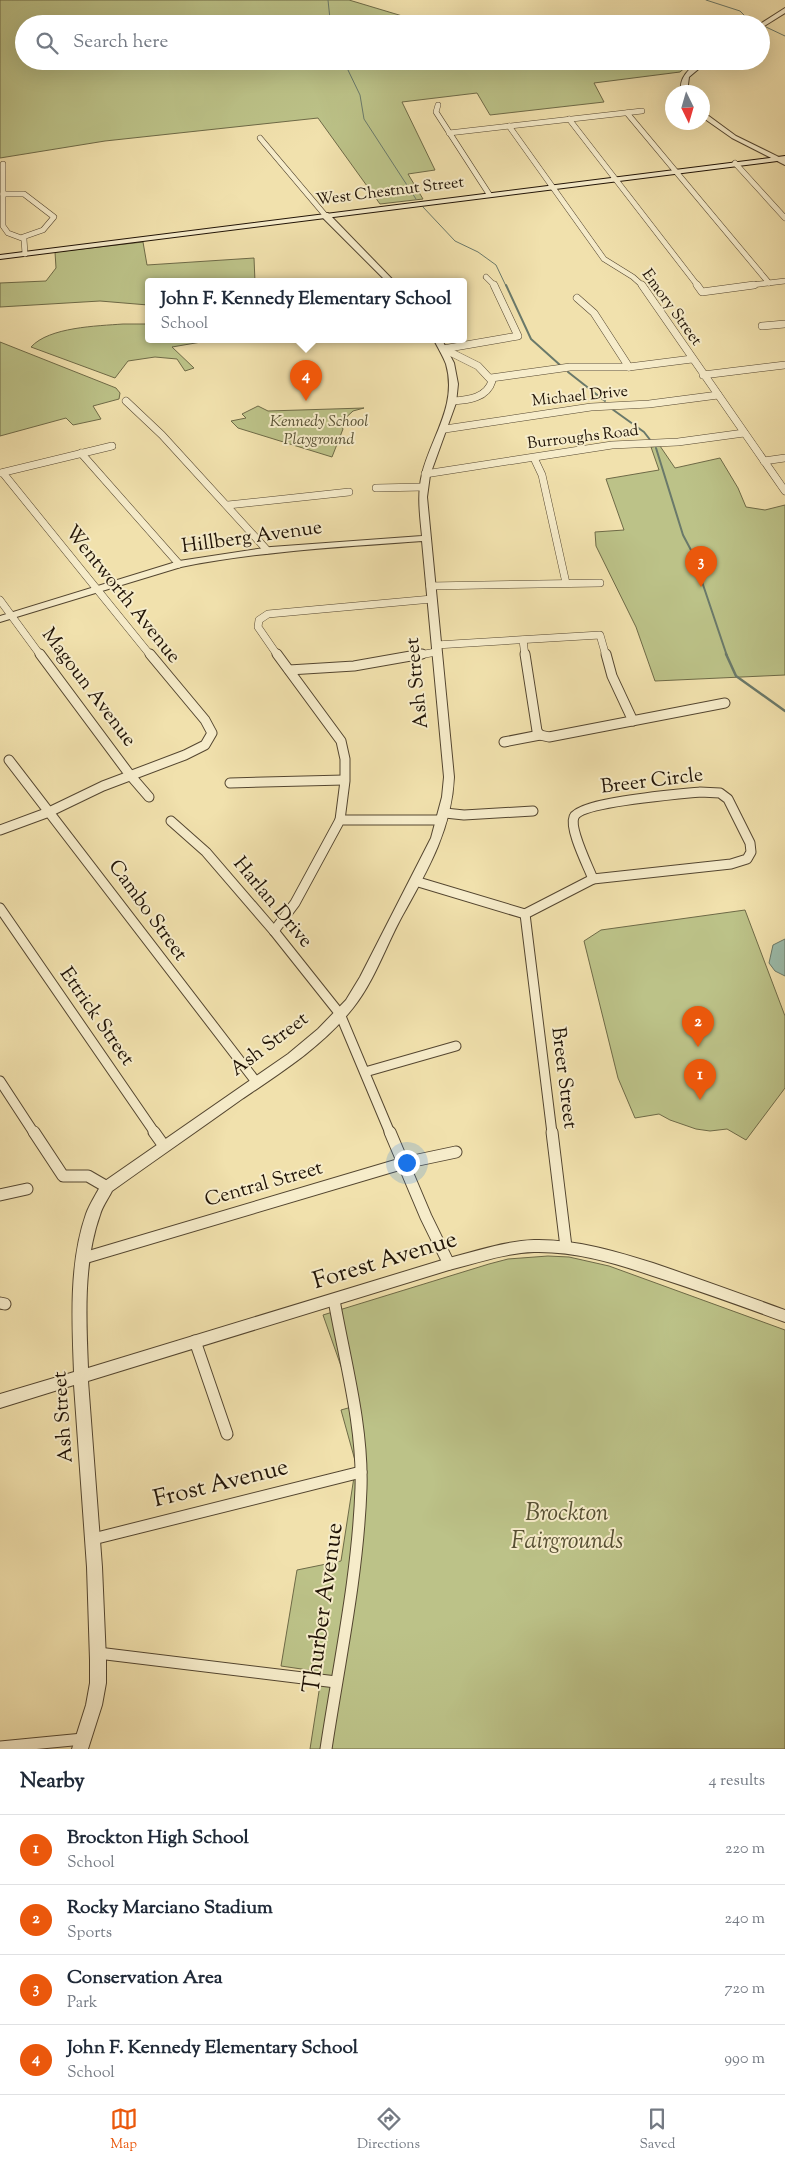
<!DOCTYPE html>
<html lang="en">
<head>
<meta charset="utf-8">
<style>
  :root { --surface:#fff; --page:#f2f2f3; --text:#1f2937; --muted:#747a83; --line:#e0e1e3; --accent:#ea580c }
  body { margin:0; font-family:"Sorts Mill Goudy",serif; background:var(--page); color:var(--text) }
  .compass { position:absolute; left:665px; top:85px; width:45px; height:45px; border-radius:50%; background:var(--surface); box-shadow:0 5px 20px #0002; rotate:175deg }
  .you { position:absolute; left:406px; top:1162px; width:18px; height:18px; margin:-12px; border:4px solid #fff; border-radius:50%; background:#1a73e8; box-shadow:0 0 0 8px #1a73e833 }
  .badge { display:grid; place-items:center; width:32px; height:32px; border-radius:50%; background:var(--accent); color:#fff; font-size:16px; font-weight:700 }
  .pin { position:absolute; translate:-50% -41px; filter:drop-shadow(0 1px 2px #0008) }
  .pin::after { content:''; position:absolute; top:26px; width:18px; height:15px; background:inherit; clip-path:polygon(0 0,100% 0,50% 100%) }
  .popup { position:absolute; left:145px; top:278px; width:322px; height:65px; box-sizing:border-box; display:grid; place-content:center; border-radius:5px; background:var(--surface); filter:drop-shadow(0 1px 4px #0005); font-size:16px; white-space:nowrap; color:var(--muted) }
  .popup b { font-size:19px; color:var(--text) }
  .popup::after { content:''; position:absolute; left:50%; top:100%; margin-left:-10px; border:10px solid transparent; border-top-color:var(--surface) }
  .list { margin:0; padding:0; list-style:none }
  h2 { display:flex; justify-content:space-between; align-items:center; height:65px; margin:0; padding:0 20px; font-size:21px }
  h2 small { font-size:16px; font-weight:400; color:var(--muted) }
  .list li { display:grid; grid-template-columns:32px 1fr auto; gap:15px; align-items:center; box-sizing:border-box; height:70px; padding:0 20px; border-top:1px solid var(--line) }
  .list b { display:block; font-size:19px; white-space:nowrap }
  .list p { margin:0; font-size:16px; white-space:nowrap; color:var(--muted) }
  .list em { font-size:16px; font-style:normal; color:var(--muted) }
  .icon { flex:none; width:28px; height:28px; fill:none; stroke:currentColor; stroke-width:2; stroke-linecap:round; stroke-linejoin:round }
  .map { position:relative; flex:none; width:785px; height:1749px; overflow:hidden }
  .search { position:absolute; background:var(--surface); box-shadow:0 5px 20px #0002; left:15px; right:15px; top:15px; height:55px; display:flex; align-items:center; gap:12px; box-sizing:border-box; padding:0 18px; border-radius:28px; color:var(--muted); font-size:19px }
  .sheet { height:345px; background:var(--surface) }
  nav { display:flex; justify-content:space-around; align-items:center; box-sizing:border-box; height:70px; border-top:1px solid var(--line); background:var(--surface); font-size:14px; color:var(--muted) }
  nav a { display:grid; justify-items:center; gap:2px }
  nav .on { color:var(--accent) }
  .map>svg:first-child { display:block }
  .green { fill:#bcc288; stroke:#6e6a47 }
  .water { fill:#9bbdad; stroke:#6a796a }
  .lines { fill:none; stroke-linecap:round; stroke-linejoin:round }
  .stream-far2 { stroke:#6a796a; stroke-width:1 }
  .stream-far1 { stroke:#6a796a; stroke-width:2 }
  .stream { stroke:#6a796a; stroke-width:2.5 }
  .minor-far3-casing { stroke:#544630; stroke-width:6 }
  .minor-far2-casing { stroke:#544630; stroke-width:8 }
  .minor-far1-casing { stroke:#544630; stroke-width:11 }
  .minor-casing { stroke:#544630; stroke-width:13 }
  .tertiary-casing { stroke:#544630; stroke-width:2 }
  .secondary-casing { stroke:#201306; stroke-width:2 }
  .minor-far3 { stroke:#f6ecca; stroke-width:5 }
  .minor-far2 { stroke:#f6ecca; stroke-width:7 }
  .minor-far1 { stroke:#f6ecca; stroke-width:9 }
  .minor { stroke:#f6ecca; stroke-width:11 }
  .tertiary { fill:#f6ecca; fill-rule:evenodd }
  .secondary { fill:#f6ecca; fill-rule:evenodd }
  .labels { text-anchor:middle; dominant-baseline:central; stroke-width:4; stroke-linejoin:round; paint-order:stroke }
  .far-street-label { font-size:16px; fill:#201306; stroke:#f6ecca }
  .far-park-label { font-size:16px; font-style:italic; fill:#575034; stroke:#f6ecca }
  .street-label { font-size:20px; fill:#201306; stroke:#f6ecca }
  .near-street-label { font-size:24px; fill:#201306; stroke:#f6ecca }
  .near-park-label { font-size:24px; font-style:italic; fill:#575034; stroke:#f6ecca }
</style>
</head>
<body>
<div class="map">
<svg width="785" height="1749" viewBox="0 0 785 1749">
  <rect width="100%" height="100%" fill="#f1e1ad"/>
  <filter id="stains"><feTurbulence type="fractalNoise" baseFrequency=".004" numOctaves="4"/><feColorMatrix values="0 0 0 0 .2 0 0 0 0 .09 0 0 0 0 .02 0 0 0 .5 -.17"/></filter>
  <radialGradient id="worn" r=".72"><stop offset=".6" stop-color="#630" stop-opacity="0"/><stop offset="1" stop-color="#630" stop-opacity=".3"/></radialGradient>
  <g class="green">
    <polygon points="0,0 349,0 429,24 24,24 24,61 662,61 688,65 680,72 594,83 604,102 490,115 477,93 402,102 435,170 408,174 423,199 380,204 318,118 105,141 0,158"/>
    <polygon points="143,242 147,265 254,258 255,282 148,282 148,305 100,301 0,307 0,283 46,281 56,268 55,252"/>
    <path d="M 123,324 L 148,324 L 148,340 L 213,340 L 172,347 L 194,368 L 185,371 L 177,359 L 155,357 L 128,361 L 115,378 L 31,347 C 49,327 97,326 123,324 Z"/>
    <polygon points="0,342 116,388 120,393 119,399 93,406 101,419 73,425 66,418 0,436"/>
    <polygon points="258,406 268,411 364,408 353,411 340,423 343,429 332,457 238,428 231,421 246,418 242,414"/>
    <polygon points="660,446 675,468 720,458 738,488 746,507 765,510 785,505 785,675 655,681 636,627 596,546 595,532 624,530 606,479 659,470 651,447"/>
    <polygon points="745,910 785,1016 785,1088 746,1140 727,1129 710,1131 696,1129 670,1120 659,1114 635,1118 618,1078 584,941 601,930"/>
    <polygon points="548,1256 569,1257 609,1266 785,1330 785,1749 310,1749 322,1672 281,1666 297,1570 341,1561 356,1464 341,1410 355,1406 323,1315 489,1264 508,1259"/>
  </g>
  <polygon class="water" points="785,939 785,976 775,971 769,963 773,945"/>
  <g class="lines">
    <g class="stream-far2">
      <polyline points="328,0 330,19 336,24"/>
      <polyline points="706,0 740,11 753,24"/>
      <polyline points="766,27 785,36"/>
      <polyline points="347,61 347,68 360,95 364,119 416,199"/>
      <polyline points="423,207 455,241 478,252 496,265 506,286"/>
    </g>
    <g class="stream-far1">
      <polyline points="506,285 531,339 560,365"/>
      <polyline points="568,372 605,401"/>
      <polyline points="612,409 644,432 651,441"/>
      <polyline points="656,448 683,535 692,552 727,656"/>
    </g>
    <polyline class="stream" points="726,654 736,676 785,711"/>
    <g class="minor-far3-casing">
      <g id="minor-far3">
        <polyline points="438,105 436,112 489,194"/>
        <polyline points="627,113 769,283"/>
        <polyline points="569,119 698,286"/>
        <polyline points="509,126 604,259 633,277 643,286"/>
        <polyline points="449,133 642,111"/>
        <polyline points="260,138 325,215"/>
        <polyline points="735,163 785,218"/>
        <polyline points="3,164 3,226 8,233 24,239 25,254"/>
        <polyline points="3,194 24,194 54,217 43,230 23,237"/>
        <polyline points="486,277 495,286"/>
        <polyline points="744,286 785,281"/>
      </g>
    </g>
    <g class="minor-far2-casing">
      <g id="minor-far2">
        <polyline points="642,285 785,491"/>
        <polyline points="697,285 702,292 754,285"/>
        <polyline points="577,298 594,313 629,367"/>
        <polyline points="762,326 785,324"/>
        <polyline points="443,349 518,336 494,285"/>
        <path d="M 446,350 L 478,366 L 492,381 C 487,398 468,400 453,401"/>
        <polyline points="703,375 785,365"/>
        <polyline points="491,378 570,367 629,367 692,359"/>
        <polyline points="126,401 162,435 267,550"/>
        <polyline points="445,429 591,407 649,404 718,395"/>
        <polyline points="81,453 179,564"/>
        <polyline points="534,458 542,475 566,583"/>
        <polyline points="764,461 785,458"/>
        <polyline points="0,473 112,446"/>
        <polyline points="3,473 151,656"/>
        <polyline points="425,474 612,445 678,442 744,433"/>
        <polyline points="376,488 423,487"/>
        <polyline points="228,505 349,492"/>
        <polyline points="430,586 600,583"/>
        <polyline points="0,600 41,656"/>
        <polyline points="523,640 525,656"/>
        <polyline points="436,645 600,635 606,656"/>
        <polyline points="278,656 258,627 259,620 268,614 432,599"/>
        <polyline points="414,656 436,652"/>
      </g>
    </g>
    <g class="minor-far1-casing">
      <g id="minor-far1">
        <polyline points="40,654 130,775 149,797"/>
        <polyline points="277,654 341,741 345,759 345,781 340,820"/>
        <polyline points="525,654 537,731 540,735"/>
        <polyline points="606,654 612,676 633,721"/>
        <polyline points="289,670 354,666 422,654"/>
        <polyline points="504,742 540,735 549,737 725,703"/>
        <polyline points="9,760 257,1083"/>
        <polyline points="230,783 344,780"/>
        <path d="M 700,792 L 720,793 L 728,799 L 750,843 L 751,852 L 747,859 L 731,864 L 593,879 C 588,866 569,829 574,817 C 580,802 681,794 700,792 Z"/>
        <polyline points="445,813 464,815 533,811"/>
        <polyline points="171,821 206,852 274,931 340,1014 390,1133"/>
        <polyline points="0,830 49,812 103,786 185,755 205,745 212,733 205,720 150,654"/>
        <polyline points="415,881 525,914"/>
        <polyline points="0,908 155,1133"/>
        <polyline points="525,914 552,1133"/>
        <polyline points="525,914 593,879"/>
        <polyline points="274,931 295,903 340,820 442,820"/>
        <polyline points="365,1072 456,1046"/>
        <polyline points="0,1081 34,1133"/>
      </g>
    </g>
    <g class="minor-casing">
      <g id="minor">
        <polyline points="34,1132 63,1176 88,1176 107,1187"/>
        <polyline points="154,1132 164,1146"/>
        <polyline points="390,1132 426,1217 449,1264"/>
        <polyline points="552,1132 566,1247"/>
        <polyline points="0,1195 27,1189"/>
        <polyline points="84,1258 404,1163 456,1152"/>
        <polyline points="0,1303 5,1304"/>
        <polyline points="195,1341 227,1434"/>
        <polyline points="93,1539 361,1472"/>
        <polyline points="98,1653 336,1682"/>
        <polyline points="0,1747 83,1739"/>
        <path d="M 326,1749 C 339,1663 358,1575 361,1488 C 363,1426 345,1362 334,1300"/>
      </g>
    </g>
    <g class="tertiary-casing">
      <g id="tertiary">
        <polygon points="785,8 785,13 761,28 760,24"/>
        <path d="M 700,61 L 708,61 L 689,77 L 687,92 L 681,92 C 679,77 689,69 700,61 Z"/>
        <polygon points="702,111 736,136 785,160 785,165 732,138 702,117"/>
        <polygon points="322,213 328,213 395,282 387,282 322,217"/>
        <path d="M 434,340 L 442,340 L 454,363 L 458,384 L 456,403 L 430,475 L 427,497 L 454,777 C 452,827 429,868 405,911 C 387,942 376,979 353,1008 C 323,1046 282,1072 242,1099 C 199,1130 155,1160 112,1191 C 108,1199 102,1207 100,1215 C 83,1263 86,1318 88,1368 L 449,1258 C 477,1251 505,1241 534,1240 C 575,1239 615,1251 653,1263 C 697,1278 741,1294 785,1310 L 785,1322 C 741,1306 697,1290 653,1276 C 615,1263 575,1251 534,1252 C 505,1253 477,1263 449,1270 L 88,1381 L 102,1567 L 106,1660 L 106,1683 L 102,1705 L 88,1749 L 72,1749 L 86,1705 L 90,1683 L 90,1660 L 87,1567 L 74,1385 L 0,1408 L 0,1394 L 74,1372 C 72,1320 69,1263 86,1214 C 90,1203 97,1193 102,1183 L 288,1054 L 318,1029 L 346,1000 L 360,977 L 431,838 L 442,797 L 444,777 L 422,541 C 341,547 261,551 181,567 L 0,622 L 0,616 L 179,561 L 271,547 L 422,536 C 420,515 417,495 422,474 C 431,437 458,405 446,364 C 443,356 438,348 434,340 Z"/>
      </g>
    </g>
    <g class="secondary-casing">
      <polygon id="secondary" points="785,156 785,160 0,259 0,255"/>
    </g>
    <use href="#minor-far3" class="minor-far3"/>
    <use href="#minor-far2" class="minor-far2"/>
    <use href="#minor-far1" class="minor-far1"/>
    <use href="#minor" class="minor"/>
    <use href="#tertiary" class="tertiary"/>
    <use href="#secondary" class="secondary"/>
  </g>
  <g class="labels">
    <g class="far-street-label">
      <text transform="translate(390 192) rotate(-7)">West Chestnut Street</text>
      <text transform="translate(671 308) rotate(54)">Emory Street</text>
      <text transform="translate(580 397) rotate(-6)">Michael Drive</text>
      <text transform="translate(583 438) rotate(-7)">Burroughs Road</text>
    </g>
    <g class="far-park-label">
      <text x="319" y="422">Kennedy School<tspan x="319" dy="18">Playground</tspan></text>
    </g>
    <g class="street-label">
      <text transform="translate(252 538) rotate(-8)">Hillberg Avenue</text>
      <text transform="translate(122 595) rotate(51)">Wentworth Avenue</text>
      <text transform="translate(418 683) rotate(-96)">Ash Street</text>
      <text transform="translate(88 688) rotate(53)">Magoun Avenue</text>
      <text transform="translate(652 782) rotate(-7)">Breer Circle</text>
      <text transform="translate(272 903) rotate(50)">Harlan Drive</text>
      <text transform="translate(147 911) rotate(54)">Cambo Street</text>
      <text transform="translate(96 1017) rotate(55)">Ettrick Street</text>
      <text transform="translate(270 1045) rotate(-37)">Ash Street</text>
      <text transform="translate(563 1078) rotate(83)">Breer Street</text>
      <text transform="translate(264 1185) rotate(-16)">Central Street</text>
      <text transform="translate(64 1417) rotate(-94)">Ash Street</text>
    </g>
    <g class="near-street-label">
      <text transform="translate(385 1261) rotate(-17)">Forest Avenue</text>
      <text transform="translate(221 1484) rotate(-14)">Frost Avenue</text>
      <text transform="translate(324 1608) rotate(-82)">Thurber Avenue</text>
    </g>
    <g class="near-park-label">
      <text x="567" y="1514">Brockton<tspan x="567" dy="28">Fairgrounds</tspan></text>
    </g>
  </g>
  <rect width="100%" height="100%" filter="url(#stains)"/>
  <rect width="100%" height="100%" fill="url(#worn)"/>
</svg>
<svg class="compass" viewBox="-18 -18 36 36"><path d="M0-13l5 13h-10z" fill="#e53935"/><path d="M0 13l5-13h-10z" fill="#747a83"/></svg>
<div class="you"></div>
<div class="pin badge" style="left:700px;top:1100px">1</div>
<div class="pin badge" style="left:698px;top:1047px">2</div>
<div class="pin badge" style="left:701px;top:587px">3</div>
<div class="pin badge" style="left:306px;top:401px">4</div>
<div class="popup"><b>John F. Kennedy Elementary School</b>School</div>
<div class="search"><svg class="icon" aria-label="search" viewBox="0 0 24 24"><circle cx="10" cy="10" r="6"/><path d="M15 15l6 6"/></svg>Search here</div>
</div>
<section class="sheet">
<h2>Nearby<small>4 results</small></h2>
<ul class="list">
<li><span class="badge">1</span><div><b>Brockton High School</b><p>School</p></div><em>220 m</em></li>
<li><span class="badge">2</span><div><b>Rocky Marciano Stadium</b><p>Sports</p></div><em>240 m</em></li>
<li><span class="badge">3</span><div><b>Conservation Area</b><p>Park</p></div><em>720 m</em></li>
<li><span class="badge">4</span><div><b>John F. Kennedy Elementary School</b><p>School</p></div><em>990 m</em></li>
</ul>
</section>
<nav>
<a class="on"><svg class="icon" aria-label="map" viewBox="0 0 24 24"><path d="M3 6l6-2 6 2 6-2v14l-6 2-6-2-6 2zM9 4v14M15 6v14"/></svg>Map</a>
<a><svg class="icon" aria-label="directions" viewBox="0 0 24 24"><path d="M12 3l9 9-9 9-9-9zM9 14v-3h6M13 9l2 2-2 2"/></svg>Directions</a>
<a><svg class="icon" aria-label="saved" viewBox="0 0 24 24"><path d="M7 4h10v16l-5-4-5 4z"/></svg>Saved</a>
</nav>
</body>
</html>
